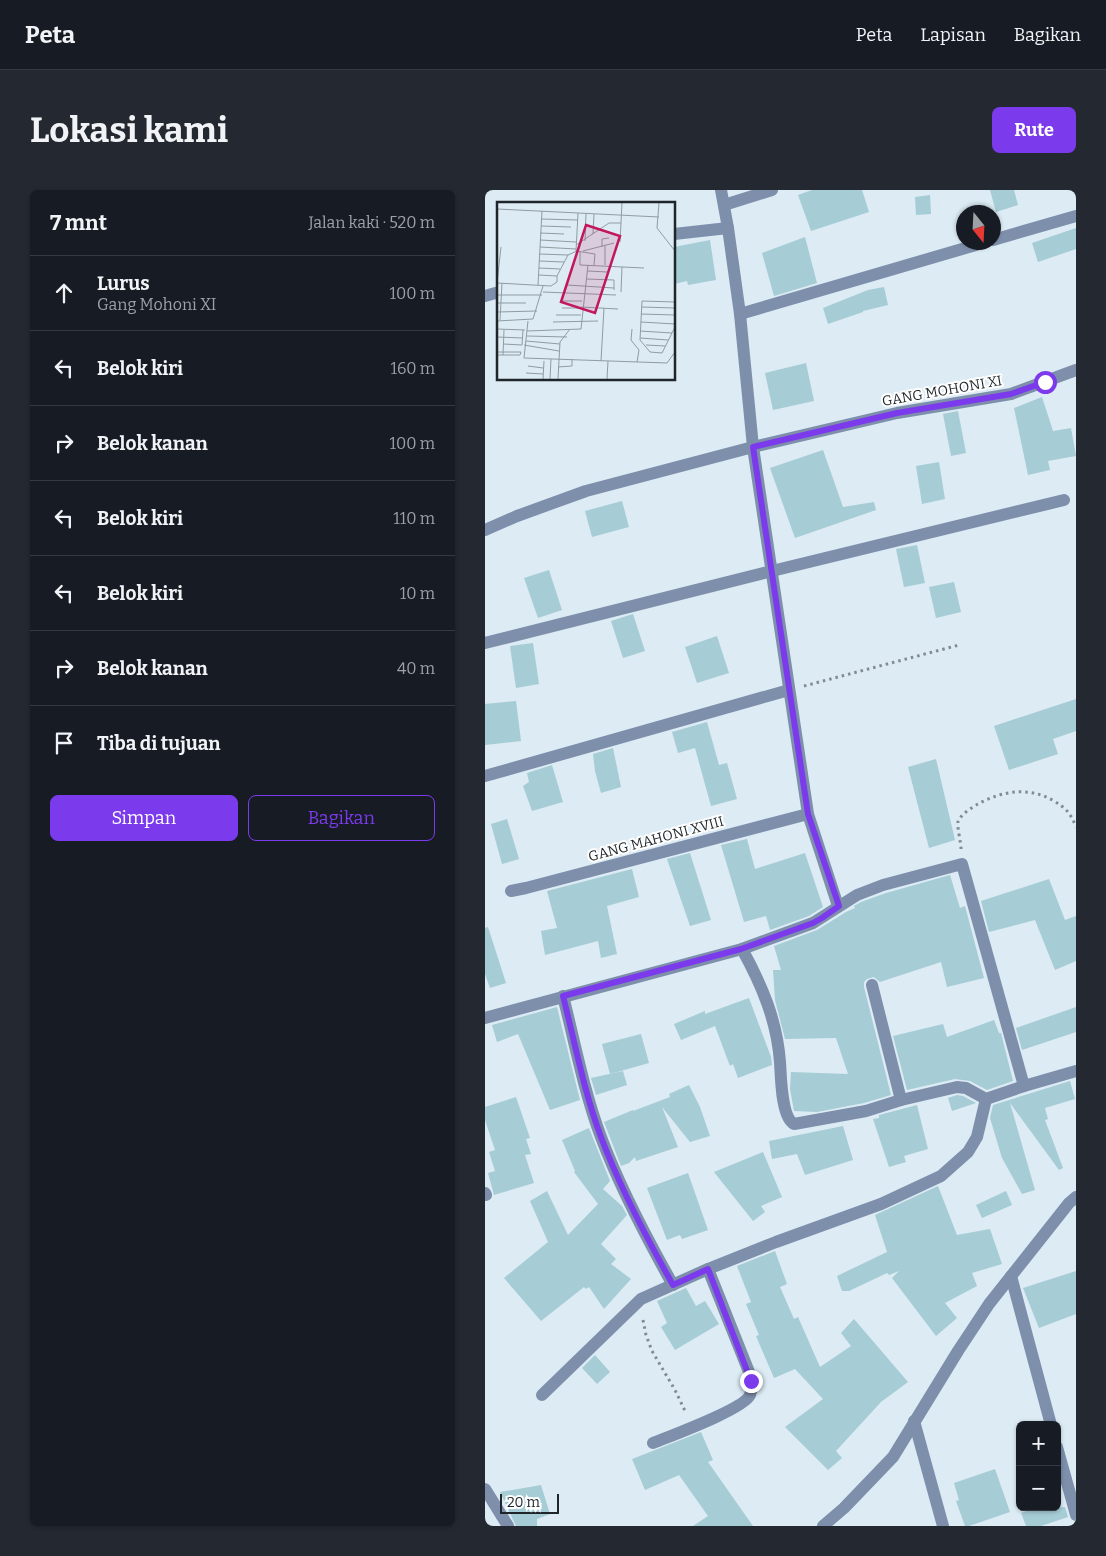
<!DOCTYPE html>
<html lang="id">
<head>
<meta charset="utf-8">
<style>
  :root { --surface:#171b24; --page:#242831; --text:#f1f3f6; --muted:#9ea1a6; --line:#363941; --accent:#7c3aed }
  body { margin:0; font-family:Bitter,serif; background:var(--page); color:var(--text) }
  .controls { position:absolute; right:15px; bottom:15px; display:grid; overflow:hidden; border-radius:8px; box-shadow:0 1px 4px #0004 }
  .controls button { width:45px; height:45px; display:grid; place-items:center; padding:0; border:0; border-bottom:1px solid var(--line); background:var(--surface); color:var(--text); font:25px sans-serif }
  .compass { position:absolute; left:471px; top:15px; width:45px; height:45px; border-radius:50%; background:var(--surface); box-shadow:0 1px 4px #0004; rotate:162deg }
  .scale { position:absolute; left:15px; bottom:12px; width:59px; box-sizing:border-box; padding-left:5px; border:2px solid #1f2528; border-top:0; font-size:14px; line-height:18px; white-space:nowrap; color:#1f2528; -webkit-text-stroke:4px #fff; paint-order:stroke }
  .stop { position:absolute; width:15px; height:15px; margin:-11px; border:4px solid #7c3aed; border-radius:50%; background:#fff }
  .stop.end { background:#7c3aed; border-color:#fff; box-shadow:0 1px 5px #0008 }
  .list { margin:0; padding:0; list-style:none }
  h2 { display:flex; justify-content:space-between; align-items:center; height:65px; margin:0; padding:0 20px; font-size:21px }
  h2 small { font-size:16px; font-weight:400; color:var(--muted) }
  .list li { display:grid; grid-template-columns:32px 1fr auto; gap:15px; align-items:center; box-sizing:border-box; height:75px; padding:0 20px; border-top:1px solid var(--line) }
  .list b { display:block; font-size:19px; white-space:nowrap }
  .list p { margin:0; font-size:16px; white-space:nowrap; color:var(--muted) }
  .list em { font-size:16px; font-style:normal; color:var(--muted) }
  .actions { display:flex; gap:10px; padding:15px 20px }
  .actions a { flex:1; padding:11px 0; border:1px solid var(--accent); border-radius:8px; text-align:center; font-size:18px; color:var(--accent) }
  .actions .main { background:var(--accent); color:#fff }
  .icon { flex:none; width:28px; height:28px; fill:none; stroke:currentColor; stroke-width:2; stroke-linecap:round; stroke-linejoin:round }
  .map { position:relative; flex:none; width:591px; height:1336px; overflow:hidden; border-radius:8px }
  header { display:flex; align-items:center; gap:30px; box-sizing:border-box; height:70px; padding:0 25px; background:var(--surface); border-bottom:1px solid var(--line) }
  header strong { font-size:24px }
  nav { display:flex; gap:28px; margin-inline-start:auto; font-size:18px }
  .intro { display:flex; align-items:center; justify-content:space-between; box-sizing:border-box; height:120px; padding:0 30px }
  h1 { margin:0; font-size:35px }
  .button { padding:12px 22px; border-radius:8px; background:var(--accent); color:#fff; font-size:18px; font-weight:700 }
  main { display:flex; gap:30px; padding:0 30px }
  aside { flex:1; background:var(--surface); border-radius:8px; box-shadow:0 1px 4px #0004 }
  .map>svg:first-child { display:block }
  .building { fill:#a6ccd5 }
  .lines { fill:none; stroke-linecap:round; stroke-linejoin:round }
  .path { stroke:#818b91; stroke-width:3; stroke-dasharray:2.5 4; stroke-linecap:butt }
  .street { stroke:#7d8fab; stroke-width:12 }
  .route { stroke:#7c3aed; stroke-width:6 }
  .labels { text-anchor:middle; dominant-baseline:central; stroke-width:4; stroke-linejoin:round; paint-order:stroke }
  .street-label { font-size:14px; fill:#1f2528; stroke:#fff }
  .inset-road { fill:none; stroke:#909ca2; stroke-width:1 }
  .view { fill:#c2185b; fill-opacity:0.15; stroke:#c2185b; stroke-width:2.5 }
  .inset-edge { fill:none; stroke:#1f2528; stroke-width:2.5 }
</style>
</head>
<body>
<header>
<strong>Peta</strong>
<nav><a>Peta</a><a>Lapisan</a><a>Bagikan</a></nav>
</header>
<div class="intro"><h1>Lokasi kami</h1><a class="button">Rute</a></div>
<main>
<aside>
<h2>7 mnt<small>Jalan kaki · 520 m</small></h2>
<ul class="list">
<li><svg class="icon" aria-label="ahead" viewBox="0 0 24 24"><path d="M12 20V5M6 11l6-6 6 6"/></svg><div><b>Lurus</b><p>Gang Mohoni XI</p></div><em>100 m</em></li>
<li><svg class="icon" aria-label="left" viewBox="0 0 24 24"><path d="M17 20v-9H6M10 6l-5 5 5 5"/></svg><div><b>Belok kiri</b></div><em>160 m</em></li>
<li><svg class="icon" aria-label="right" viewBox="0 0 24 24"><path d="M7 20v-9h11M14 6l5 5-5 5"/></svg><div><b>Belok kanan</b></div><em>100 m</em></li>
<li><svg class="icon" aria-label="left" viewBox="0 0 24 24"><path d="M17 20v-9H6M10 6l-5 5 5 5"/></svg><div><b>Belok kiri</b></div><em>110 m</em></li>
<li><svg class="icon" aria-label="left" viewBox="0 0 24 24"><path d="M17 20v-9H6M10 6l-5 5 5 5"/></svg><div><b>Belok kiri</b></div><em>10 m</em></li>
<li><svg class="icon" aria-label="right" viewBox="0 0 24 24"><path d="M7 20v-9h11M14 6l5 5-5 5"/></svg><div><b>Belok kanan</b></div><em>40 m</em></li>
<li><svg class="icon" aria-label="arrive" viewBox="0 0 24 24"><path d="M6 21V4h12l-3 4 3 4H6"/></svg><div><b>Tiba di tujuan</b></div></li>
</ul>
<div class="actions"><a class="main">Simpan</a><a>Bagikan</a></div>
</aside>
<div class="map">
<svg width="591" height="1336" viewBox="0 0 591 1336">
  <rect width="100%" height="100%" fill="#dcebf4"/>
  <g class="building">
    <polygon points="327,0 377,0 384,22 326,41 313,5"/>
    <polygon points="505,0 529,0 533,15 511,22"/>
    <polygon points="445,5 446,24 431,25 430,7"/>
    <polygon points="591,38 591,59 553,72 547,53"/>
    <polygon points="320,47 332,93 289,106 277,63"/>
    <polygon points="225,50 231,90 203,95 202,91 189,94 189,57"/>
    <polygon points="399,97 403,115 378,121 378,122 343,134 338,118 383,100"/>
    <polygon points="321,173 329,211 288,220 280,183"/>
    <polygon points="557,207 568,241 586,238 591,266 563,271 565,280 543,285 529,218"/>
    <polygon points="473,221 481,263 466,266 458,224"/>
    <polygon points="338,260 358,317 389,312 391,320 310,348 285,278"/>
    <polygon points="454,272 460,309 437,314 431,276"/>
    <polygon points="137,311 144,337 107,347 100,321"/>
    <polygon points="432,355 440,393 419,397 411,359"/>
    <polygon points="64,380 77,420 53,428 39,388"/>
    <polygon points="469,392 476,422 451,428 444,397"/>
    <polygon points="148,424 160,461 138,468 126,431"/>
    <polygon points="232,446 244,483 212,493 200,457"/>
    <polygon points="48,453 54,494 31,498 25,456"/>
    <polygon points="591,509 591,541 568,549 573,564 524,580 509,536"/>
    <polygon points="31,511 36,551 0,555 0,514"/>
    <polygon points="222,532 234,575 242,573 252,609 226,616 210,558 193,563 187,542"/>
    <polygon points="128,558 136,597 116,603 110,581 108,564"/>
    <polygon points="451,569 470,650 444,658 423,577"/>
    <polygon points="67,575 78,612 47,621 38,596 44,592 42,583"/>
    <polygon points="22,629 34,669 17,674 6,634"/>
    <polygon points="262,649 270,679 320,663 338,717 324,726 285,740 281,726 259,732 236,655"/>
    <polygon points="205,663 226,730 205,736 182,669"/>
    <polygon points="147,679 154,707 122,716 132,764 116,768 113,751 60,765 56,741 72,738 62,701"/>
    <polygon points="465,685 475,718 480,716 499,788 462,797 456,772 395,792 389,787 382,789 379,792 379,797 406,905 379,913 332,922 309,921 305,899 306,882 363,884 351,848 300,849 290,810 288,780 296,780 289,756 332,740 361,722 370,718 369,716 376,712 401,703"/>
    <polygon points="564,689 580,730 591,726 591,771 570,780 550,730 504,742 496,711"/>
    <polygon points="3,737 21,793 5,798 0,784 0,738"/>
    <polygon points="264,808 286,867 287,875 253,888 248,874 245,876 230,836 196,850 189,834 220,821 220,824"/>
    <polygon points="72,817 95,910 65,920 33,844 12,852 7,835"/>
    <polygon points="591,817 591,842 537,860 531,838"/>
    <polygon points="509,830 514,843 516,843 528,891 502,900 485,891 470,889 422,900 408,846 458,834 462,847"/>
    <polygon points="156,844 164,873 125,884 117,854"/>
    <polygon points="138,881 142,895 111,905 106,888"/>
    <polygon points="585,891 590,909 560,918 563,929 560,930 578,978 574,980 525,913 550,1000 537,1004 517,968 505,928 508,915"/>
    <polygon points="204,895 215,917 225,946 205,952 177,917 193,957 151,971 150,967 144,973 136,976 119,932 148,920 148,921 185,907 184,904"/>
    <polygon points="472,905 478,906 491,913 467,921 463,908"/>
    <polygon points="31,907 45,948 41,949 46,964 40,965 49,993 9,1005 3,983 10,981 4,962 10,960 0,930 0,917"/>
    <polygon points="432,915 443,959 419,966 421,972 404,977 388,929 394,928 394,925"/>
    <polygon points="358,936 368,970 320,985 312,964 287,969 284,951"/>
    <polygon points="104,938 125,991 118,999 137,1016 142,1025 116,1054 131,1069 126,1074 146,1089 119,1119 104,1097 101,1099 99,1097 56,1131 19,1088 63,1052 45,1011 62,1001 83,1045 113,1014 89,982 90,981 77,950"/>
    <polygon points="278,962 297,1007 276,1016 280,1022 268,1031 229,982"/>
    <polygon points="203,983 223,1040 197,1049 195,1045 182,1050 162,998"/>
    <polygon points="453,996 472,1045 505,1039 517,1074 487,1083 492,1096 460,1113 472,1128 451,1146 407,1088 414,1081 404,1085 402,1083 364,1101 357,1101 352,1086 402,1062 390,1025"/>
    <polygon points="521,1001 527,1015 497,1028 491,1015"/>
    <polygon points="290,1061 302,1094 295,1097 309,1129 313,1127 335,1177 366,1156 356,1143 369,1129 423,1192 396,1212 351,1261 357,1268 343,1280 300,1237 338,1209 310,1179 289,1188 271,1146 274,1145 261,1114 266,1112 252,1076"/>
    <polygon points="591,1081 591,1124 554,1138 538,1098"/>
    <polygon points="201,1098 211,1116 220,1111 234,1134 190,1160 176,1137 182,1133 172,1111"/>
    <polygon points="110,1165 125,1182 112,1194 97,1178"/>
    <polygon points="216,1242 228,1270 223,1272 268,1336 208,1336 223,1326 194,1285 160,1300 147,1269"/>
    <polygon points="510,1279 525,1322 484,1336 480,1336 471,1311 474,1310 469,1293"/>
    <polygon points="56,1295 65,1324 52,1329 52,1336 31,1336 15,1302"/>
    <polygon points="552,1317 580,1317 583,1327 556,1336 541,1336 536,1323"/>
  </g>
  <g class="lines">
    <g class="path">
      <polyline points="319,496 474,455"/>
      <path d="M 476,659 C 476,652 472,638 473,632 C 475,625 486,618 493,614 C 517,601 544,596 569,611 C 581,618 586,624 591,637"/>
      <polyline points="158,1130 161,1145 167,1161 190,1200 201,1223"/>
    </g>
    <g class="street">
      <polyline points="236,0 243,38 255,124 268,257 323,624 353,716"/>
      <polyline points="239,15 287,0"/>
      <polyline points="189,44 243,38"/>
      <polyline points="508,50 591,26"/>
      <polyline points="0,106 14,102"/>
      <polyline points="255,124 501,52"/>
      <polyline points="0,340 32,326 101,301 268,257 412,223 526,204 591,180"/>
      <polyline points="0,453 287,381 579,310"/>
      <polyline points="0,586 304,500"/>
      <polyline points="26,701 41,698 323,624"/>
      <path d="M 257,759 C 277,795 292,831 295,872 C 296,886 296,927 309,934 L 381,921 L 416,910 L 472,897 L 481,898 L 501,909 L 539,896 L 591,881"/>
      <polyline points="387,795 416,910"/>
      <path d="M 78,806 C 90,853 99,902 116,947 C 135,998 161,1047 188,1095"/>
      <polyline points="0,828 257,759 328,733 372,705 398,695 477,674 539,896"/>
      <polyline points="0,1003 1,1005"/>
      <polyline points="526,1086 566,1235"/>
      <polyline points="57,1205 156,1109 223,1079 291,1052 396,1014 456,986 483,962 492,947 501,909"/>
      <polyline points="429,1231 458,1336"/>
      <path d="M 168,1253 C 185,1246 259,1219 265,1205 C 268,1197 266,1190 264,1182 L 223,1079"/>
      <polyline points="572,1257 591,1325"/>
      <polyline points="0,1299 23,1336"/>
      <polyline points="338,1336 359,1318 408,1267 473,1161 504,1114 584,1013 591,1007"/>
    </g>
  </g>
  <g class="lines">
    <path class="route" d="M 266,1191 L 223,1079 L 188,1095 C 161,1047 135,998 116,947 C 99,902 90,853 78,806 L 256,759 L 328,733 L 337,728 L 354,716 L 323,624 L 268,257 L 412,223 L 526,204 L 560,192"/>
  </g>
  <g class="labels">
    <g class="street-label">
      <text transform="translate(457 201) rotate(-10)">GANG MOHONI XI</text>
      <text transform="translate(171 649) rotate(-15)">GANG MAHONI XVIII</text>
    </g>
  </g>
  <g transform="translate(12 12)">
    <rect width="178" height="178" fill="#dcebf4"/>
    <path class="inset-road" d="M 162,1 L 160,26 L 178,49M 0,7 L 162,15M 81,11 L 79,49 L 98,52 L 97,63M 44,17 L 81,18M 44,24 L 74,25M 43,31 L 67,32M 96,32 L 97,12M 43,38 L 79,40M 88,39 L 89,11M 123,40 L 124,21M 79,43 L 112,21 L 124,21 L 125,1M 108,44 L 108,63M 43,45 L 79,47M 105,45 L 105,37 L 112,36M 83,49 L 83,63 L 147,66M 86,49 L 117,41M 42,52 L 71,53 L 80,49M 42,59 L 67,60M 42,66 L 63,67M 91,69 L 110,70M 42,73 L 60,74 L 71,53M 90,77 L 117,78 L 117,88M 0,81 L 54,84 L 60,80 L 60,74M 0,81 L 4,45M 41,83 L 45,9M 70,83 L 117,86M 46,90 L 119,93M 124,90 L 125,65M 0,93 L 45,93M 63,99 L 85,99M 178,100 L 145,99 L 143,138 L 153,150 L 165,151 L 178,125M 0,101 L 29,101M 84,105 L 121,107M 145,105 L 178,106M 65,106 L 84,106M 0,110 L 40,109M 144,112 L 178,113M 59,113 L 84,113M 3,118 L 5,81M 0,119 L 36,117 L 46,84M 31,119 L 27,156 L 170,161 L 178,150M 56,120 L 101,119M 144,120 L 178,122M 0,127 L 28,128M 135,127 L 134,138 L 142,148 L 140,160M 30,129 L 84,127 L 91,63M 143,129 L 175,131M 30,134 L 70,135M 0,135 L 26,136M 143,136 L 171,138M 29,139 L 63,142M 6,142 L 25,143M 25,143 L 26,128M 27,143 L 62,149M 149,143 L 168,144M 0,150 L 24,150M 0,153 L 23,153 L 24,150M 6,153 L 7,128M 104,159 L 107,106M 31,164 L 46,166M 61,165 L 75,164 L 75,157M 29,171 L 46,172M 46,177 L 47,159M 53,177 L 54,157M 61,177 L 63,140 L 73,127M 110,177 L 111,159"/>
    <path class="view" d="M 89,23 L 123,34 L 98,111 L 64,100 Z"/>
    <rect width="178" height="178" class="inset-edge"/>
  </g>
</svg>
<div class="controls">
<button>+</button>
<button>−</button>
</div>
<svg class="compass" viewBox="-18 -18 36 36"><path d="M0-13l5 13h-10z" fill="#e53935"/><path d="M0 13l5-13h-10z" fill="#9ea1a6"/></svg>
<div class="scale">20 m</div>
<div class="stop" style="left:560px;top:192px"></div>
<div class="stop end" style="left:266px;top:1191px"></div>
</div>
</main>
</body>
</html>
